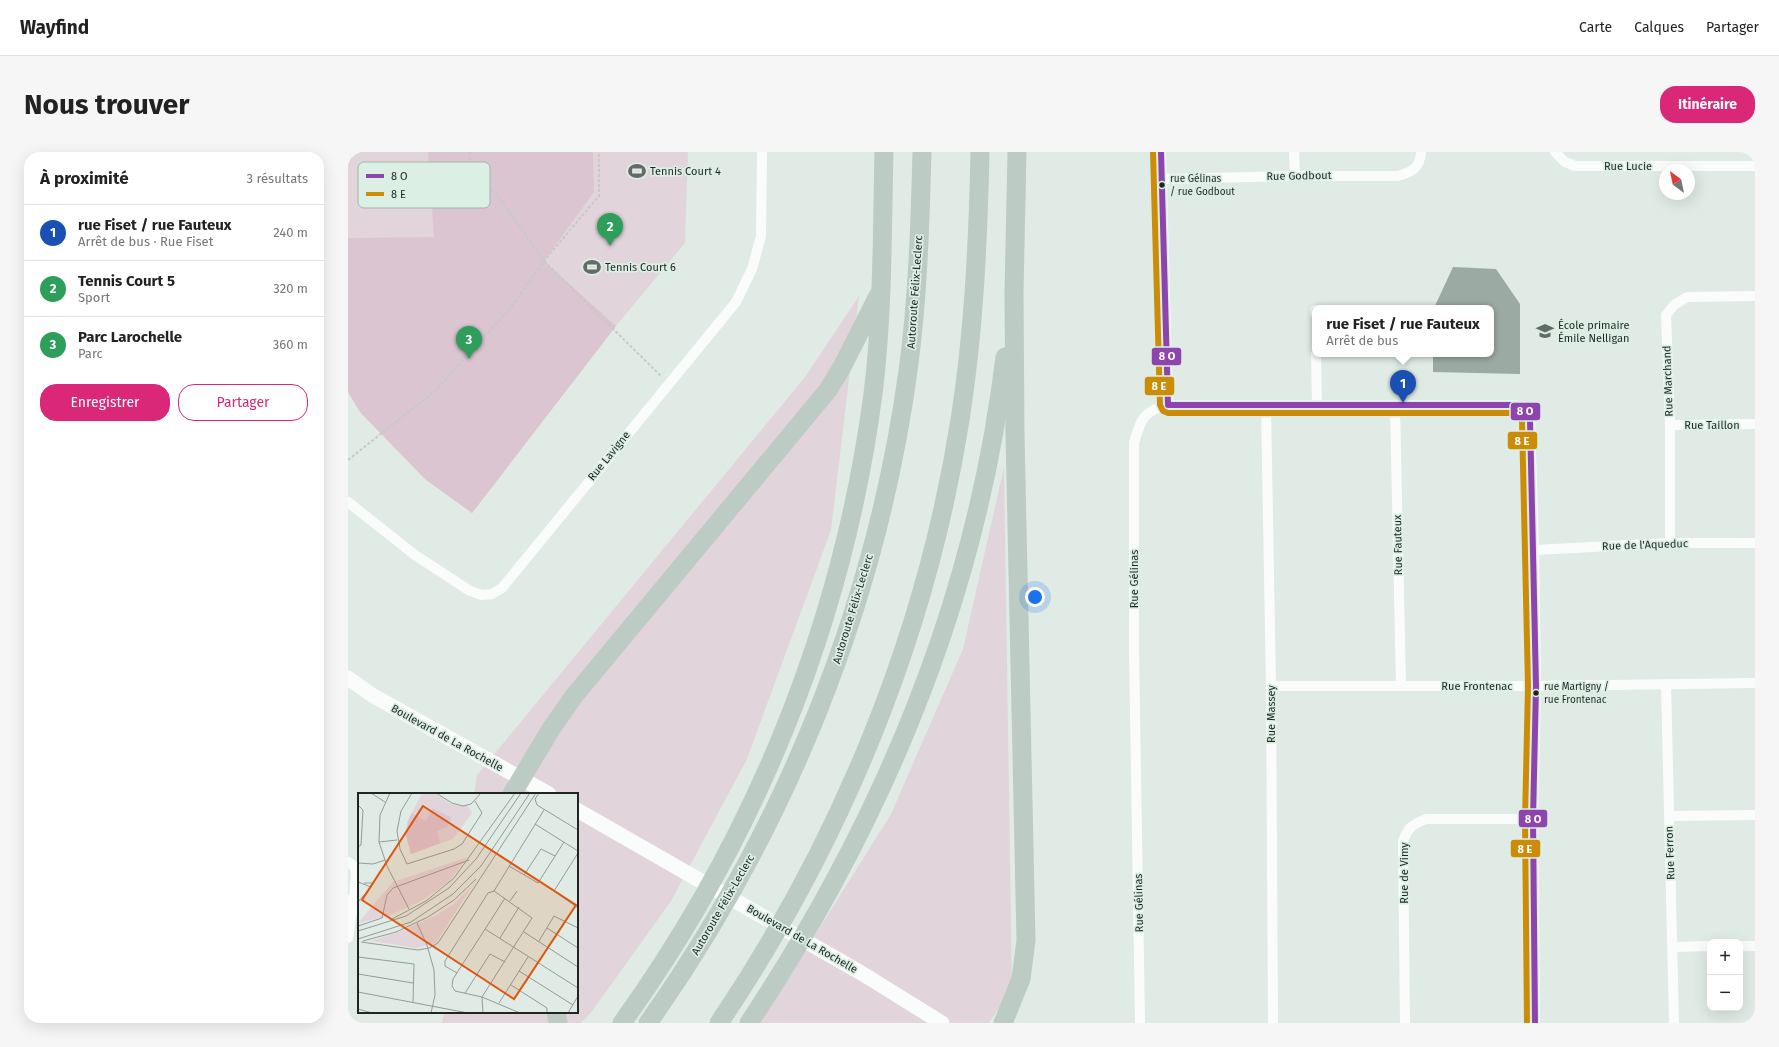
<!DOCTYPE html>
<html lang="fr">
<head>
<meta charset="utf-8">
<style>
  :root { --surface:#fff; --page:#f6f6f6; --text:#222; --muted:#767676; --line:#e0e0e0; --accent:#db2777 }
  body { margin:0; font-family:"Fira Sans",sans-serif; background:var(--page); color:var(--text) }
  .controls { position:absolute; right:12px; bottom:12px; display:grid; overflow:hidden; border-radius:8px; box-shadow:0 4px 16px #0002 }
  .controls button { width:36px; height:36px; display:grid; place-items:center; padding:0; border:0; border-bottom:1px solid var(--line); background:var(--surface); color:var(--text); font:20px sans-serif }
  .compass { position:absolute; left:1311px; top:12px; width:36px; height:36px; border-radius:50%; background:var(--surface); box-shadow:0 4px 16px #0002; rotate:327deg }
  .you { position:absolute; left:687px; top:445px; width:14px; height:14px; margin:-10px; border:3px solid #fff; border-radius:50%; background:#1a73e8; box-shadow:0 0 0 6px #1a73e833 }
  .badge { display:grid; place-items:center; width:26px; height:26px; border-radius:50%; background:var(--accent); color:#fff; font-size:13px; font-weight:700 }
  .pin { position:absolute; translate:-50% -33px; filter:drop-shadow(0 1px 2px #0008) }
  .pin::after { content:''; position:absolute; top:21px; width:14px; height:12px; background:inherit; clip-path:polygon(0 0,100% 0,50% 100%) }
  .popup { position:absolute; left:964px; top:153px; width:182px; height:52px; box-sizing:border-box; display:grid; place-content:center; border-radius:8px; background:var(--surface); filter:drop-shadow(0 1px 3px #0005); font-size:13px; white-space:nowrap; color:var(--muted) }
  .popup b { font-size:15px; color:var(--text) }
  .popup::after { content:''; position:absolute; left:50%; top:100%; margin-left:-8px; border:8px solid transparent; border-top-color:var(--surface) }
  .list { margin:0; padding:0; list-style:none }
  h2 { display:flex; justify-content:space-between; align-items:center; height:52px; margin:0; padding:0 16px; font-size:17px }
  h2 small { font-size:13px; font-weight:400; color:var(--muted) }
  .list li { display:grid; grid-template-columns:26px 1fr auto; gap:12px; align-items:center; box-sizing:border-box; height:56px; padding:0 16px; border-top:1px solid var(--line) }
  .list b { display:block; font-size:15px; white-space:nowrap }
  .list p { margin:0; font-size:13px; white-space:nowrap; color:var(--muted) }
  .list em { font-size:13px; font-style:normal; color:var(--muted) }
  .actions { display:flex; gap:8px; padding:12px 16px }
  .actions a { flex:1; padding:9px 0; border:1px solid var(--accent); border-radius:16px; text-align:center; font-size:14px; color:var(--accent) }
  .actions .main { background:var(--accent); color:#fff }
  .map { position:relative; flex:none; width:1407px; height:871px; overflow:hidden; border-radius:16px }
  header { display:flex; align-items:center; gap:24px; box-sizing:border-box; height:56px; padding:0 20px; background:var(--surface); border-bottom:1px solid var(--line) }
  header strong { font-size:19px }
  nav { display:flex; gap:22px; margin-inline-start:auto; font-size:14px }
  .intro { display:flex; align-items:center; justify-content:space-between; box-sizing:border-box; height:96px; padding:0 24px }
  h1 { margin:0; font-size:28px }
  .button { padding:10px 18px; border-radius:16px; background:var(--accent); color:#fff; font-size:14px; font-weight:700 }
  main { display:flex; gap:24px; padding:0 24px }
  aside { flex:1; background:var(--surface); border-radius:16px; box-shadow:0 4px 16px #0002 }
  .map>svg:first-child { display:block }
  .green { fill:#e1d5db }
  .forest { fill:#dbc5d1 }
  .building { fill:#9baaa2 }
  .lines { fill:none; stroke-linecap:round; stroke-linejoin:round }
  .path { stroke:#c6cac7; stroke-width:2; stroke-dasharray:3 2; stroke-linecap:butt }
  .street { stroke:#fafcfb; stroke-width:10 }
  .secondary { stroke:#fafcfb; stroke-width:15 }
  .highway { stroke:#bdcbc5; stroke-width:19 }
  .bus-1-casing { stroke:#dcefe5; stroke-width:9 }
  .bus-2-casing { stroke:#dcefe5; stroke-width:9 }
  .bus-1 { stroke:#8e44ad; stroke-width:6 }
  .bus-2 { stroke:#cc8c07; stroke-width:6 }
  .bus-dot { fill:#1f2622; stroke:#dcefe5; stroke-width:1.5 }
  .labels { text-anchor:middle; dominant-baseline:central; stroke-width:3.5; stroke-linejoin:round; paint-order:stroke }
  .bus-label { font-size:10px; fill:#1f2622; stroke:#dcefe5; text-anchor:start }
  .street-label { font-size:11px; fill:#1f2622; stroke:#dcefe5 }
  .poi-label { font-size:11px; fill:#1f2622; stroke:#dcefe5; text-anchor:start }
  .inset-road { fill:none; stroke:#939c97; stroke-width:1 }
  .view { fill:#de560d; fill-opacity:0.15; stroke:#de560d; stroke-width:2 }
  .inset-edge { fill:none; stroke:#1f2622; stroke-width:2 }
  .key { fill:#dcefe5; stroke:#a3b3aa; stroke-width:1 }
  .key-label { font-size:11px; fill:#1f2622 }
  .line-badge { stroke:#dcefe5; stroke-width:1.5 }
  .badge-label { font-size:11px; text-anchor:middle; font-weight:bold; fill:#fff }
</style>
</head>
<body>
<header>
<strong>Wayfind</strong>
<nav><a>Carte</a><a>Calques</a><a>Partager</a></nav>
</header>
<div class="intro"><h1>Nous trouver</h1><a class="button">Itinéraire</a></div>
<main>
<aside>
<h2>À proximité<small>3 résultats</small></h2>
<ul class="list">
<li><span class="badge" style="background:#1a4fb4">1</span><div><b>rue Fiset / rue Fauteux</b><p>Arrêt de bus · Rue Fiset</p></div><em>240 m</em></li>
<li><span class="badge" style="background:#2e9e5b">2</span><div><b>Tennis Court 5</b><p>Sport</p></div><em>320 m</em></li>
<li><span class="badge" style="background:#2e9e5b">3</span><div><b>Parc Larochelle</b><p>Parc</p></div><em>360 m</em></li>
</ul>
<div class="actions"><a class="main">Enregistrer</a><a>Partager</a></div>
</aside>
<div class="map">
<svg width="1407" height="871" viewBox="0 0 1407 871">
  <rect width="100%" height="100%" fill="#e0ebe5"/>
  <g class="green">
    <polygon points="0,0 340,0 337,91 268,174 124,361 77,327 12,260 0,240"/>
    <polygon points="511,144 483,378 399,607 323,749 245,858 233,871 94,871 96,860 229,860 229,642 126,642 129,623 457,225"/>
    <polygon points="656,315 664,835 641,871 412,871 543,662 615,497"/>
  </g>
  <polygon class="forest" points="80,0 245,0 246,40 196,109 268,174 124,361 77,327 12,260 0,240 0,86 86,85"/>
  <polygon class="building" points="1105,115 1148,117 1172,152 1172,222 1085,220 1085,202 1143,202 1143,156 1086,156"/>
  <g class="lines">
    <g class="path">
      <polyline points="122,0 124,29 138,33 148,41 196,109 314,225"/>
      <polyline points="0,308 87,239 164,154 200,104 251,44 251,0"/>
    </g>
    <g class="street">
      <polyline points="813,0 820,253"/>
      <polyline points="946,0 947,24"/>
      <polyline points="1207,0 1217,10 1227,14 1407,14"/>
      <path d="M 814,27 L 947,24 L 1050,24 C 1064,20 1072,16 1073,0"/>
      <polyline points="967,158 967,161"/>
      <polyline points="968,202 969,252"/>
      <polyline points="918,253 923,534 925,871"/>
      <polyline points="1047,253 1053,533"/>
      <polyline points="1322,273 1407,272"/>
      <polyline points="0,350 67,403 122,439 134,443 144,442 154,436 388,150 404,117 413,84 414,0"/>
      <polyline points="1322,391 1322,273 1318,163 1326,153 1339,145 1407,144"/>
      <polyline points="1186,398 1322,391 1407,391"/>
      <polyline points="1318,532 1326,871"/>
      <polyline points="923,534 1188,534 1407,531"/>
      <polyline points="1321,664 1407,663"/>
      <polyline points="0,710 6,714 8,721 6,747"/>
      <polyline points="0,748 6,747 0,786"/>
      <polyline points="1392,794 1407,794"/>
      <polyline points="1325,795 1362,794"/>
      <path d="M 792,871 L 786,497 L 786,291 C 793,267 795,259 820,253 L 1167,253 L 1176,257 L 1182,267 L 1186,398 L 1188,534 L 1185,667 L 1187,871"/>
      <path d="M 1057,871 L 1055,689 C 1060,675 1064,673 1078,667 L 1185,667"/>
    </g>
    <g class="secondary">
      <polyline points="0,526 24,543 201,642"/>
      <polyline points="229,658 515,822 594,871"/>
    </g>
    <g class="highway">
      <polyline points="164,642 203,577 226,544 480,238 494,215 530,144"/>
      <polyline points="208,860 210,871"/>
      <path d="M 274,871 C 408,685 495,470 525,242 C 535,162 534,81 536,0"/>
      <path d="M 300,871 C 437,678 528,453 560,219 C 570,146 572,73 574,0"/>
      <path d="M 371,871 C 493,690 578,484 612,268 C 626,179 630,90 632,0"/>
      <path d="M 401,871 C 535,669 628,447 657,205"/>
      <polyline points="655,871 673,827 678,788 667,283 666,140 669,0"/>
    </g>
    <g class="bus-1-casing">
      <polyline id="bus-1" points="813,0 820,253 1167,253 1176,257 1182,267 1188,534 1185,667 1187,871"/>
    </g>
    <g class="bus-2-casing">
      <polyline id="bus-2" points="805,0 812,253 815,259 820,261 1165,261 1170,263 1174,269 1180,534 1177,667 1179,871"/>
    </g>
    <use href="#bus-1" class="bus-1"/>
    <use href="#bus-2" class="bus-2"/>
  </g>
  <defs>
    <g id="stadium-bare" transform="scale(1.38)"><path d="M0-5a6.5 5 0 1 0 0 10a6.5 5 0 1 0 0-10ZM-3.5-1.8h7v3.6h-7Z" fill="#636b66" stroke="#dcefe5" stroke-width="2.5" paint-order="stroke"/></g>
    <g id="school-bare" transform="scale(1.38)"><path d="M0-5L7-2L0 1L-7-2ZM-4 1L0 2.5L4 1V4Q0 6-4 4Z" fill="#636b66" stroke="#dcefe5" stroke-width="2.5" paint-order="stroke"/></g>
  </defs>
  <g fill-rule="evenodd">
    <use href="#stadium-bare" x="289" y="19"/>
    <use href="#stadium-bare" x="244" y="115"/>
    <use href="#school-bare" x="1197" y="179"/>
  </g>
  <g class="bus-dot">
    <circle cx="814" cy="33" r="3.5"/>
    <circle cx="1188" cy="541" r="3.5"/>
  </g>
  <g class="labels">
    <g class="bus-label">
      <text x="822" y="27">rue Gélinas<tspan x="822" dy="13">/ rue Godbout</tspan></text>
      <text x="1196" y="535">rue Martigny /<tspan x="1196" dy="13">rue Frontenac</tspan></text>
    </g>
    <g class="street-label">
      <text x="1280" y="14">Rue Lucie</text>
      <text transform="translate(951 24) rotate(-1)">Rue Godbout</text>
      <text transform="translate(567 140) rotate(-86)">Autoroute Félix-Leclerc</text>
      <text transform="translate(1320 229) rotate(-92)">Rue Marchand</text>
      <text x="1364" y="273">Rue Taillon</text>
      <text transform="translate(261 304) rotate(-51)">Rue Lavigne</text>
      <text transform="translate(1050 393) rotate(-91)">Rue Fauteux</text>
      <text transform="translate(1297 393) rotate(-2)">Rue de l'Aqueduc</text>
      <text transform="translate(786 427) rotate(-90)">Rue Gélinas</text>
      <text transform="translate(505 457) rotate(-73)">Autoroute Félix-Leclerc</text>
      <text x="1129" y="534">Rue Frontenac</text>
      <text transform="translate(923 562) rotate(-90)">Rue Massey</text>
      <text transform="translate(99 586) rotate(29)">Boulevard de La Rochelle</text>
      <text transform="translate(1322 701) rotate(-92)">Rue Ferron</text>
      <text transform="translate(1056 721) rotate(-90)">Rue de Vimy</text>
      <text transform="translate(791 751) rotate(-91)">Rue Gélinas</text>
      <text transform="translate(375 753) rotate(-60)">Autoroute Félix-Leclerc</text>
      <text transform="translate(454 787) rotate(30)">Boulevard de La Rochelle</text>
    </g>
    <g class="poi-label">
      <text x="302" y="19">Tennis Court 4</text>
      <text x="257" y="115">Tennis Court 6</text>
      <text x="1210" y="173">École primaire<tspan x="1210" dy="13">Émile Nelligan</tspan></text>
    </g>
  </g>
  <g transform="translate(10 641)">
    <rect width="220" height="220" fill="#e0ebe5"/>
    <path d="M 64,0 L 76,0 L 93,11 L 110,13 L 114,20 L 95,46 L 53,61 L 48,42 L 49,29 ZM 110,64 L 91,88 L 65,107 L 31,123 L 0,130 L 35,89 ZM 114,93 L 78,150 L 58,155 L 13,148 L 41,139 L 77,123 L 97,110 Z" fill="#e1d5db"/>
    <path d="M 75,15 L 94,25 L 89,34 L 79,38 L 82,50 L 53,61 L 48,42 L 51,26 L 54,20 L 68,28 Z" fill="#dbc5d1"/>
    <path class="inset-road" d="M 13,0 L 27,9M 32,0 L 22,22 L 21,49 L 29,73 L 51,116M 54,0 L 43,18 L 39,38 L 42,56 L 49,71 L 96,56 L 104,51 L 124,20 L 117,8M 78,0 L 94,10 L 105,13 L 113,11 L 123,0M 181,0 L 177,6 L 179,12 L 220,37M 0,12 L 5,17 L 3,52 L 0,54M 177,31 L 220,58M 21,49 L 39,47M 220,60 L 196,98 L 220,115M 0,70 L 15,71 L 27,67M 151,73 L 180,90 L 206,49M 166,82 L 183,56 L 197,63M 0,89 L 13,94 L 0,109M 6,90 L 15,90 L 13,94M 147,105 L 95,186 L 94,193 L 97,198 L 124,204 L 162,220M 152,108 L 159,98M 32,127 L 68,108 L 96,85 L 157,0M 59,130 L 69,152 L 76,177 L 77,202 L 73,220M 0,133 L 24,125 L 29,102 L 35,95 L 111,67M 189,135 L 220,155M 127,136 L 220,195M 0,138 L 48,123 L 91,95 L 118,66 L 163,0M 166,139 L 220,174M 142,145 L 161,114M 0,146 L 53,129 L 95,101 L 123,73 L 172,0M 5,148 L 38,139 L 70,124 L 96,107 L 118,86M 181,148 L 196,123 L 220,135M 3,149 L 60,157 L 71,155 L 80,150 L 178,0M 0,164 L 56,171 L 55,210M 161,178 L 215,212M 99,180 L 87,173 L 87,168 L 130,100 L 136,98 L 186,17M 0,181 L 55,190M 153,192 L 189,215 L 189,220M 0,199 L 110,220M 107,200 L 132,161 L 147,169M 141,210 L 170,164M 0,216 L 14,220M 125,220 L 124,204 L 174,125 L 136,98M 210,220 L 220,203"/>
    <path class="view" d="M 65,13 L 218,112 L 156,206 L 4,107 Z"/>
    <rect width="220" height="220" class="inset-edge"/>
  </g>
  <rect x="10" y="10" width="132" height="46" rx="6" class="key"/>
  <rect x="18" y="22" width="18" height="4" fill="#8e44ad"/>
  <rect x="18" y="40" width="18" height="4" fill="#cc8c07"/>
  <g class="key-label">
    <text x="43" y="28">8 O</text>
    <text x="43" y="46">8 E</text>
  </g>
  <g class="line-badge">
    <rect x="803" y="195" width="31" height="19" rx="4" fill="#8e44ad"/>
    <rect x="796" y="224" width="31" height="20" rx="4" fill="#cc8c07"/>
    <rect x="1162" y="250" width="31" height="19" rx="4" fill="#8e44ad"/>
    <rect x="1159" y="279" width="31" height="19" rx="4" fill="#cc8c07"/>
    <rect x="1170" y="657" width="30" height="19" rx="4" fill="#8e44ad"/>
    <rect x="1162" y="687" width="31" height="19" rx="4" fill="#cc8c07"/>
  </g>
  <g class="badge-label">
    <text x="819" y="208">8 O</text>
    <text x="811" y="238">8 E</text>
    <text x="1177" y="263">8 O</text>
    <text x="1174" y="293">8 E</text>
    <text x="1185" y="671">8 O</text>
    <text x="1177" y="701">8 E</text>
  </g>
</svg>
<div class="controls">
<button>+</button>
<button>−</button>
</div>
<svg class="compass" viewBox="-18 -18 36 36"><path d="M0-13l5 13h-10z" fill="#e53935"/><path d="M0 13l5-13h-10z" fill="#767676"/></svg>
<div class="you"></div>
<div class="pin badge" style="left:1055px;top:251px;background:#1a4fb4">1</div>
<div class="popup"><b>rue Fiset / rue Fauteux</b>Arrêt de bus</div>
<div class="pin badge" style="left:262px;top:94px;background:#2e9e5b">2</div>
<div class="pin badge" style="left:121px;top:207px;background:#2e9e5b">3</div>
</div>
</main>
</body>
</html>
